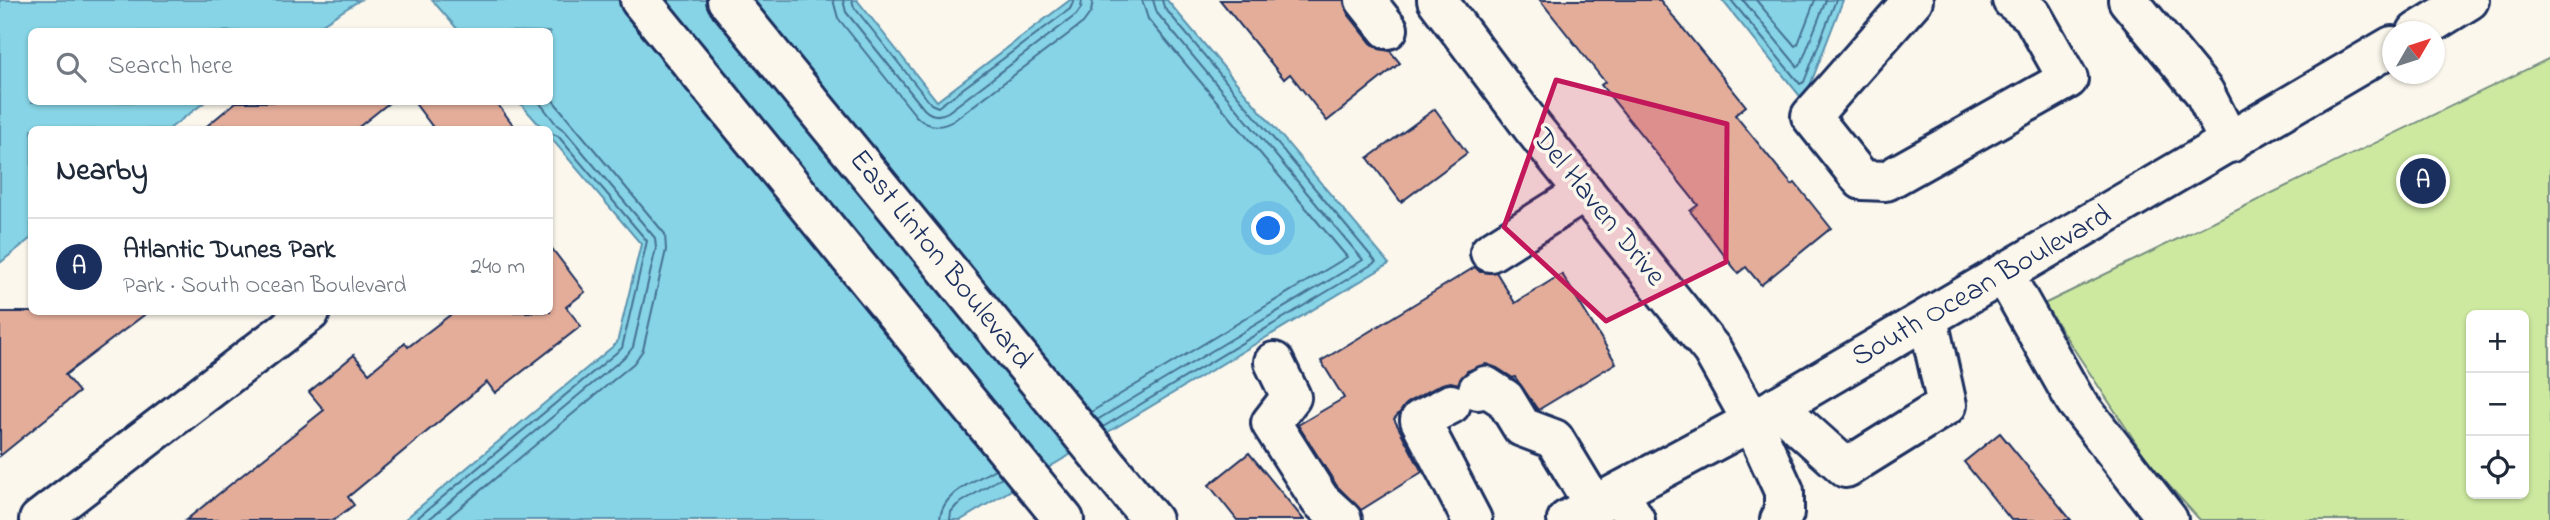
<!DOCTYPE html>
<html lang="en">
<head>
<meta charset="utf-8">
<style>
  :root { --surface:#fff; --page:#f6f6f7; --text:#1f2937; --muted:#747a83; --line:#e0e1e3; --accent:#1b2f5e }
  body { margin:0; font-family:"Indie Flower",sans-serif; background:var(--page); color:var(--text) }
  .controls { position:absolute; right:21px; bottom:21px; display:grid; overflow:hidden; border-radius:10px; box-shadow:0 2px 5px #0004 }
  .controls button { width:63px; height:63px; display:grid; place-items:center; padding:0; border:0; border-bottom:2px solid var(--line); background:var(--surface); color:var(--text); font:35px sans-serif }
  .compass { position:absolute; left:2382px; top:21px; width:63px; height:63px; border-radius:50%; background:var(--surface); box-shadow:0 2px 5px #0004; rotate:51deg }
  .you { position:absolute; left:1269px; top:229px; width:24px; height:24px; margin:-18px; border:5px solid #fff; border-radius:50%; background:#1a73e8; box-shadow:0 0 0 10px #1a73e833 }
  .badge { display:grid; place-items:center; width:46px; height:46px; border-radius:50%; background:var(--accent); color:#fff; font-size:23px; font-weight:700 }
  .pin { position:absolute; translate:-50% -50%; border:4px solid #fff; box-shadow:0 2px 7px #0006 }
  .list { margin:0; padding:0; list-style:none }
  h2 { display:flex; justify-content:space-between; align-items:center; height:91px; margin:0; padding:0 28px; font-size:30px }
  h2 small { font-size:23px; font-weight:400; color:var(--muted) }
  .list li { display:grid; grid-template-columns:46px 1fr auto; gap:21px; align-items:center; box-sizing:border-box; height:98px; padding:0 28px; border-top:2px solid var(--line) }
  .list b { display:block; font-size:26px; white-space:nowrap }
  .list p { margin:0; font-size:23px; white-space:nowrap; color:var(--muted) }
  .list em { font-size:23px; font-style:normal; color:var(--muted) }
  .icon { flex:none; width:38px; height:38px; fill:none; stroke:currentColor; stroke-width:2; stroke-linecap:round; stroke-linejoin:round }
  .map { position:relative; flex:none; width:2550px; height:520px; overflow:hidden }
  .search { position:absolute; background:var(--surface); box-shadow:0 2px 5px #0004; left:28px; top:28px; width:525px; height:77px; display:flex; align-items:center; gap:18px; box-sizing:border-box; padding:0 24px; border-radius:10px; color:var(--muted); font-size:26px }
  .panel { position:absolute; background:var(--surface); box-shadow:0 2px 5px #0004; left:28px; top:126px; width:525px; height:189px; border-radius:10px }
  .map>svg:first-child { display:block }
  .green { fill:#cde9a0; stroke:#748c7f; stroke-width:2; fill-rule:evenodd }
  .water { fill:#86d4e5; stroke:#5b92af; stroke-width:2 }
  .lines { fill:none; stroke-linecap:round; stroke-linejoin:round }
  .shore { stroke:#467194; stroke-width:2 }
  .building { fill:#e3ad9a; stroke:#1b2f5e; stroke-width:2 }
  .minor-casing { stroke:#1b2f5e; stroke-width:44 }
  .major-casing { stroke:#1b2f5e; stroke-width:44 }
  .minor { stroke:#fbf7ec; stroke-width:38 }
  .major { stroke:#fbf7ec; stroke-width:38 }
  .marked { fill:#c2185b; fill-opacity:0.2; stroke:#c2185b; stroke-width:5; stroke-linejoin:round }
  .labels { text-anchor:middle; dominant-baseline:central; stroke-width:7; stroke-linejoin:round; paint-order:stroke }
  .street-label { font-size:30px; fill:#1b2f5e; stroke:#fbf7ec }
</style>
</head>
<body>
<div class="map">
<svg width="2550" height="520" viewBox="0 0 2550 520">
  <rect width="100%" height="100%" fill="#fbf7ec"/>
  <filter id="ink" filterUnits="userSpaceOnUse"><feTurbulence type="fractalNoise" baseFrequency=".0143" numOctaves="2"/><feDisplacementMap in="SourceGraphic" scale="14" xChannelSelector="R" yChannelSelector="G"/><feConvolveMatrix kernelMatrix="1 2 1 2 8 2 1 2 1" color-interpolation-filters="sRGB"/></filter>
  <g filter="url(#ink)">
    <path class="green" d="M 2550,58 L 2550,520 L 2200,520 L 2152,467 L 2044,304 ZM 2471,315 L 2524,315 L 2524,494 L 2471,494 Z"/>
    <g class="water">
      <polygon points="0,0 360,0 311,31 32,32 32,102 205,102 169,129 32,130 31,238 0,263"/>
      <polygon points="432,0 857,0 937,101 1070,0 1167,0 1389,264 961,520 404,520 617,343 641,244 550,137 550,130 543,129 519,102 550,102 550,32 459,31"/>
      <polygon points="1722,0 1843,0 1804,101"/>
    </g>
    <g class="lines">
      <g class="shore">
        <path d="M 833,0 L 838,18 L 916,116 C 927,127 939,129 953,121 L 1083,23 L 1091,12 L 1093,0"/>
        <path d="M 843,0 L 846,12 L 924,109 C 931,116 939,117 948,112 L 1076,15 L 1081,8 L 1082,0"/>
        <polyline points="852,0 854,7 931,104 938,107 1070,9 1074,0"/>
        <polyline points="1731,0 1800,84 1804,82 1836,0"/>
        <polyline points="1743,0 1798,67 1801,64 1826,0"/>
        <polyline points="1756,0 1795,46 1798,44 1815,0"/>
        <polyline points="1091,412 1347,257 1148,19 1142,0"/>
        <polyline points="1097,420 1363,260 1157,13 1153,0"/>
        <polyline points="1103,427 1376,262 1164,7 1162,0"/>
        <polyline points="415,520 622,348 647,241 558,136 550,133"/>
        <polyline points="428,520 627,355 633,347 656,248 655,238 565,131 557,125 539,102"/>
        <polyline points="445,520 634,363 643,350 666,250 665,234 550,97"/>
        <path d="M 940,520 C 941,493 975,481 995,469"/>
        <polyline points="950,520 951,512 957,505 1002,477"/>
      </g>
    </g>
    <g class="building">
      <polygon points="1220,0 1344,0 1348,14 1371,43 1379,49 1390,51 1400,63 1327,121 1290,74 1284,79"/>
      <polygon points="1540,0 1660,0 1746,106 1735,115 1792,185 1795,183 1831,228 1761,285 1746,267 1738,273 1690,211 1698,205 1601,85 1605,82"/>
      <polygon points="236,102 390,102 355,130 202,130"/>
      <polygon points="414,102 496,102 517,130 435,130"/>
      <polygon points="1435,109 1467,153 1401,202 1368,158"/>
      <polygon points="550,246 585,292 566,307 581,326 495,393 487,382 348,497 354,505 334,520 186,520 324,410 309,392 354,355 369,373 405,343 408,347 454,312 550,312"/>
      <polygon points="1475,267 1480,272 1496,272 1515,303 1562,274 1616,363 1538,410 1515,377 1513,378 1497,368 1486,364 1467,371 1458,384 1451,382 1442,384 1410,401 1394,419 1422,472 1361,510 1337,486 1298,425 1344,398 1321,361"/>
      <polygon points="0,312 148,312 65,375 79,392 0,456"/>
      <polygon points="2000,433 2071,520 2011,520 1964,462"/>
      <polygon points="1249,453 1304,520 1237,520 1209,485"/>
    </g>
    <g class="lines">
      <g class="minor-casing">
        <g id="minor">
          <polyline points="1365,0 1388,29"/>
          <polyline points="1437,0 1533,128 1712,350 1752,421 1784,491 1784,513 1780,520"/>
          <polyline points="1913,0 1811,116 1862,180 1886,181 2068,79 2032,15 2012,0"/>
          <polyline points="2128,0 2204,92 2230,143"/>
          <polyline points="1490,252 1585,192"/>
          <polyline points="2004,274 2075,400 2168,520"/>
          <polyline points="1274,362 1291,397 1271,423 1320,500 1342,520"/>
          <polyline points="1478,390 1485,386 1505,399 1522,427 1554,439 1594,505"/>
          <polyline points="1451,404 1420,420 1472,520"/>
          <polyline points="1777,406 1846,468 1947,405 1928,319"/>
          <polyline points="1619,493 1635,520"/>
          <polyline points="39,520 310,312"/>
        </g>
      </g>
      <g class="major-casing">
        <g id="major">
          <polyline points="640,0 1064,520"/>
          <polyline points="727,0 1152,520"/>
          <polyline points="2417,32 2469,0"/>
          <polyline points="1567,520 1752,421 2392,46"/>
        </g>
      </g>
      <use href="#minor" class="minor"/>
      <use href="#major" class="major"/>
    </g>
  </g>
  <path class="marked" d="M 1556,80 L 1727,124 L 1726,262 L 1606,321 L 1504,227 Z"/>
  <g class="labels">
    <g class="street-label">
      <text transform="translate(1598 208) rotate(51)">Del Haven Drive</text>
      <text transform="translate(940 260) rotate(51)">East Linton Boulevard</text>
      <text transform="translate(1982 287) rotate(-30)">South Ocean Boulevard</text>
    </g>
  </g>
</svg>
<div class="controls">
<button>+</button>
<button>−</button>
<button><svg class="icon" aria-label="locate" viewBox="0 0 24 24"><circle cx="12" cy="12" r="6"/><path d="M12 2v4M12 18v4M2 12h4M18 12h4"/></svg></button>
</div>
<svg class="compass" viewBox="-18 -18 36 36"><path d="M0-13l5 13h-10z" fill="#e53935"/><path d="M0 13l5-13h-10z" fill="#747a83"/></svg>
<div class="you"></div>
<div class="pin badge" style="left:2423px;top:181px">A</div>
<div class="search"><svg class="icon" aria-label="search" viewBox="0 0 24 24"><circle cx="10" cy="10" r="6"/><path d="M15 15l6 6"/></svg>Search here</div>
<section class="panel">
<h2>Nearby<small></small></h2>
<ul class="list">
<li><span class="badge">A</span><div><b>Atlantic Dunes Park</b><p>Park · South Ocean Boulevard</p></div><em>240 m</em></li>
</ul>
</section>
</div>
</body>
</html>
